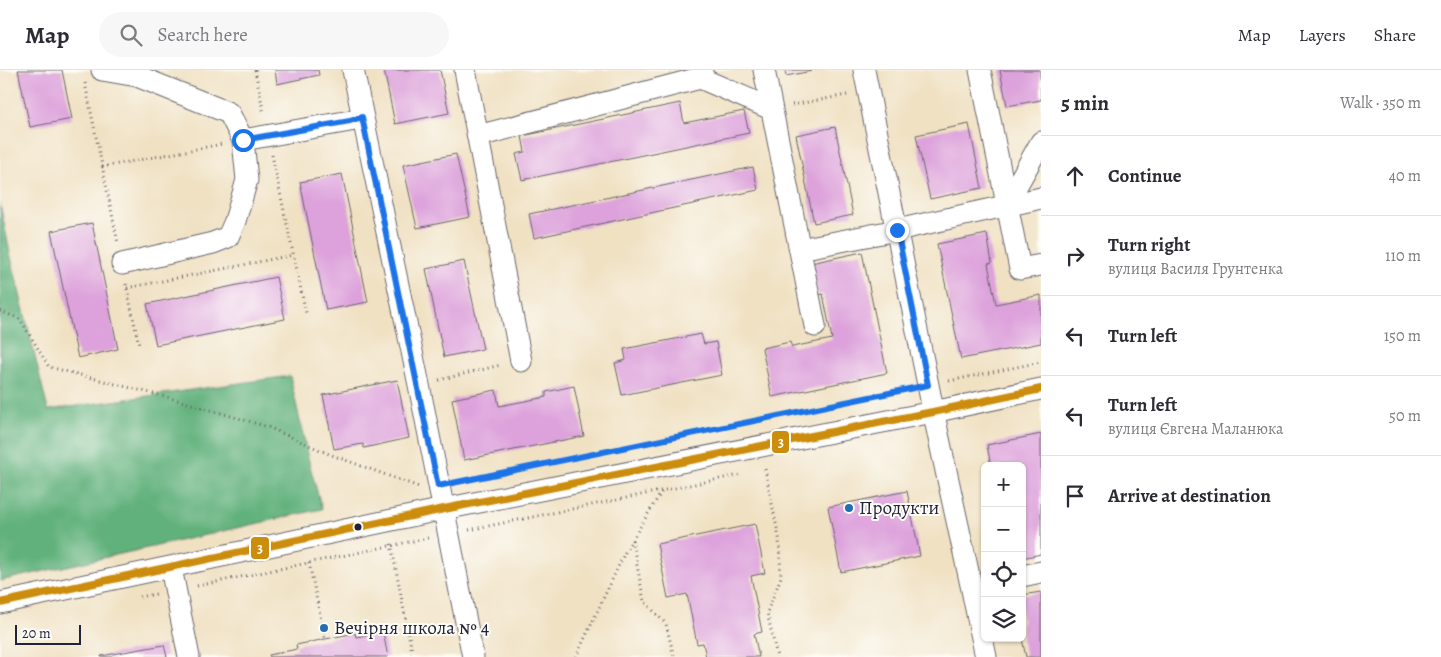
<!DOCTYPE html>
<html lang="en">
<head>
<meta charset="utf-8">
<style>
  :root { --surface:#fff; --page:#f7f7f7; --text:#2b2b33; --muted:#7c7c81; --line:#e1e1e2 }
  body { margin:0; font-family:Alegreya,serif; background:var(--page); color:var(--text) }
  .controls { position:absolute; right:15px; bottom:15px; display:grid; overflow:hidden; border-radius:8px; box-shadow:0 1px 4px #0004 }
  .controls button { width:45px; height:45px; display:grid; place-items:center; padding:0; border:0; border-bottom:1px solid var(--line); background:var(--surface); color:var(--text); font:25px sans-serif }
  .scale { position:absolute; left:15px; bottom:12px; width:66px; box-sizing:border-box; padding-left:5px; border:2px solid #22223b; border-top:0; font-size:14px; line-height:18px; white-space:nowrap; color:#22223b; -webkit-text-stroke:4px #fdfcf7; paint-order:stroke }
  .stop { position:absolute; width:15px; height:15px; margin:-11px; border:4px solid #1a73e8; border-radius:50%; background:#fff }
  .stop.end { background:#1a73e8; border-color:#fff; box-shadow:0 1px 5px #0008 }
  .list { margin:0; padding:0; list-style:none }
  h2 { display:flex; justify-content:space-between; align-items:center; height:65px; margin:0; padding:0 20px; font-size:21px }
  h2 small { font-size:16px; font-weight:400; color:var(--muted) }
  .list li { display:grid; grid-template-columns:32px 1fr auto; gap:15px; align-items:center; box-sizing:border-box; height:80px; padding:0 20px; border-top:1px solid var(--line) }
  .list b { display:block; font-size:19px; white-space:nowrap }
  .list p { margin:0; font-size:16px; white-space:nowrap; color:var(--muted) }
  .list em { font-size:16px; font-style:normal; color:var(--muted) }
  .icon { flex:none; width:28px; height:28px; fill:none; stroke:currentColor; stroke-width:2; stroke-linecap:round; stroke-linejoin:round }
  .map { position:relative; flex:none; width:1041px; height:587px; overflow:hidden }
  header { display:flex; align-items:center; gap:30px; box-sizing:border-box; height:70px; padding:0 25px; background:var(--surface); border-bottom:1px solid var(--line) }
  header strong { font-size:24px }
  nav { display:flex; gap:28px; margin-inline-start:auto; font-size:18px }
  .search { width:350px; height:45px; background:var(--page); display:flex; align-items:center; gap:12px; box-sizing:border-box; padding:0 18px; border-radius:28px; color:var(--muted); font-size:19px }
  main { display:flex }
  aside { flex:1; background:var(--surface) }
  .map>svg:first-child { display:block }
  .forest { fill:#61b17c; stroke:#426a5c }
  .building { fill:#dda2db }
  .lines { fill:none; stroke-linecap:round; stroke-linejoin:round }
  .minor-casing { stroke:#6a656b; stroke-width:23 }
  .path { stroke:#6a656b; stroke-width:3; stroke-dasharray:1 4; stroke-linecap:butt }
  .minor { stroke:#fff; stroke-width:21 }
  .bus-1-casing { stroke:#fdfcf7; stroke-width:11 }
  .bus-1 { stroke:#cc8c0c; stroke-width:8 }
  .route { stroke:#1a73e8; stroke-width:6 }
  .poi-dot { fill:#1f6fb2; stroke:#fdfcf7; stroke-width:2 }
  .bus-dot { fill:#22223b; stroke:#fdfcf7; stroke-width:2 }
  .labels { text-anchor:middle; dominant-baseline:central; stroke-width:4; stroke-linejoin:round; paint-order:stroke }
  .poi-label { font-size:19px; fill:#22223b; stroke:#fdfcf7; text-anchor:start }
  .line-badge { stroke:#fdfcf7; stroke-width:2 }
  .badge-label { font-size:14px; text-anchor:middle; font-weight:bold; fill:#fff }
</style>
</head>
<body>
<header>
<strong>Map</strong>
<div class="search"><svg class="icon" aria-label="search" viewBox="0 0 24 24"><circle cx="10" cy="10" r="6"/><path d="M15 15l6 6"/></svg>Search here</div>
<nav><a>Map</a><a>Layers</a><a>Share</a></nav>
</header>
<main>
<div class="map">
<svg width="1041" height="587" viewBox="0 0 1041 587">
  <rect width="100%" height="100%" fill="#fdfcf7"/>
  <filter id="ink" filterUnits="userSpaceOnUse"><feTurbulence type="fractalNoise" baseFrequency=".02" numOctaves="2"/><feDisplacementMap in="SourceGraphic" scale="10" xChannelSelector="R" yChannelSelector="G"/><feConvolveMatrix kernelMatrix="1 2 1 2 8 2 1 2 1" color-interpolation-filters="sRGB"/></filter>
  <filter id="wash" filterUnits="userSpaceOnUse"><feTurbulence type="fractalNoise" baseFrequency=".0096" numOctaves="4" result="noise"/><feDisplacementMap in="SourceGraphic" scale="20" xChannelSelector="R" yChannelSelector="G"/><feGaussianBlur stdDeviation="1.12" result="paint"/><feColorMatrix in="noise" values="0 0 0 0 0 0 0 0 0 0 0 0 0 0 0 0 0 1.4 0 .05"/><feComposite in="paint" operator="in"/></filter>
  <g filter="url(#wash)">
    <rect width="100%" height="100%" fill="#f0e1c3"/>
    <polygon class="forest" points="0,133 10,183 48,340 290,306 310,396 322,439 0,511"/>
    <g id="blocks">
      <g class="building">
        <polygon points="18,0 62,0 72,49 30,57"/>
        <polygon points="275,0 318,0 319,5 277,14"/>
        <polygon points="384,0 440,0 449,43 395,54"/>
        <polygon points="785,0 812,0 812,1 786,6"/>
        <polygon points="1000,0 1040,0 1041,30 1007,36"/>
        <polygon points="680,33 684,53 744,41 749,63 522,110 516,84 525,82 522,66"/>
        <polygon points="969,54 982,118 930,129 916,65"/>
        <polygon points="835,57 853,145 814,153 796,65"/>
        <polygon points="456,84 470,147 417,158 403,95"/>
        <polygon points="753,97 758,120 534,168 529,144"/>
        <polygon points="342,104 368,232 326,240 300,112"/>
        <polygon points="92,153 118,279 78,288 51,161"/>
        <polygon points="987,164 992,193 988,194 996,234 1041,225 1041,273 961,289 937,174"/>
        <polygon points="862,182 887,303 772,327 762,278 790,272 792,277 832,269 823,224 818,225 811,193"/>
        <polygon points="464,191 483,279 444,287 426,199"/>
        <polygon points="276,207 285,249 156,275 147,234"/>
        <polygon points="701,264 704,274 716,272 722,305 622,325 615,293 626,290 624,279"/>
        <polygon points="397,310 409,368 364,378 363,374 334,379 323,325"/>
        <polygon points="574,316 584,366 464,390 452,329 496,320 499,336 546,327 546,322"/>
        <polygon points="1041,364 1041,484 1022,488 1022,396 991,396 987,375"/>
        <polygon points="907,421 920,486 841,502 828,437"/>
        <polygon points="755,454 765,503 751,506 762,562 754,564 759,587 706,587 703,573 697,574 687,524 668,528 657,474"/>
        <polygon points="1041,522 1041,587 1026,587 1022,569 1022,525"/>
        <polygon points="383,562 388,587 270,587 269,585 297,579 296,575 355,563 356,567"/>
        <polygon points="164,575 167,587 101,587 101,586"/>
      </g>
    </g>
  </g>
  <g filter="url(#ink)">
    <use href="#blocks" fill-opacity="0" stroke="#6a656b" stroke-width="1"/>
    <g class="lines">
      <g class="minor-casing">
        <g id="minor">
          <polyline points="102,0 137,6 229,43 243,70 247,110 235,151 228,167 213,173 122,194"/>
          <polyline points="353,0 419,315 473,587"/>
          <polyline points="465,0 521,291"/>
          <polyline points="764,0 815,256"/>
          <polyline points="864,0 938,364 971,515 986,587"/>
          <polyline points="980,0 1020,199 1041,195"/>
          <polyline points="700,8 771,39"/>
          <polyline points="478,66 700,8 702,0"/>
          <polyline points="243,70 350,51 362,47"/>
          <polyline points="1006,135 1041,72"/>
          <polyline points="800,179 897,160 1041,128"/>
          <polyline points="171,498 189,587"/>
          <polyline points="1022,506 1041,502"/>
          <polyline points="0,533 444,439 933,342 1041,319"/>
        </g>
      </g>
      <g class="path">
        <polyline points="255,0 264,44"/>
        <polyline points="85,13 118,173"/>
        <polyline points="792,35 847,25"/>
        <polyline points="272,85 306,243"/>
        <polyline points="102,97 222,74"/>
        <polyline points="126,214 139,275"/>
        <polyline points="127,218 293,185"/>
        <polyline points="0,241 20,249 49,297 174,329 268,357 329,384 419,417"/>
        <polyline points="439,310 501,295"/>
        <polyline points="949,311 1041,292"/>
        <polyline points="765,399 779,468 781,507 767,542 777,587"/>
        <polyline points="459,412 908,319"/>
        <polyline points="469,460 739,405"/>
        <polyline points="632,470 644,531 666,554 674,587"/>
        <polyline points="391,474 413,587"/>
        <polyline points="309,493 325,569"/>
        <polyline points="197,516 428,468"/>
        <polyline points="140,527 156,524"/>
        <polyline points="576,587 626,480 662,421"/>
      </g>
      <use href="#minor" class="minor"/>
      <g class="bus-1-casing">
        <polyline id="bus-1" points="0,533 444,439 933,342 1041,319"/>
      </g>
      <use href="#bus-1" class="bus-1"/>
    </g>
  </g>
  <g class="lines" filter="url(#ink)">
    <polyline class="route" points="243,70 350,51 362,47 438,416 928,315 897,160"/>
  </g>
  <g class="poi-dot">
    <circle cx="849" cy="438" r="5"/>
    <circle cx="324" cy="558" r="5"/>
  </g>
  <circle class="bus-dot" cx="358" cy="457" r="4.5"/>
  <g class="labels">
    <g class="poi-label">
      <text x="859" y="438">Продукти</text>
      <text x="334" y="558">Вечірня школа № 4</text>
    </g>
  </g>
  <g class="line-badge">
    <rect x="771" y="360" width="19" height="24" rx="5" fill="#cc8c0c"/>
    <rect x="250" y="466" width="20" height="24" rx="5" fill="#cc8c0c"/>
  </g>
  <g class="badge-label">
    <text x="781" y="377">3</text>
    <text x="260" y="483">3</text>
  </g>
</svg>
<div class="controls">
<button>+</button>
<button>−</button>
<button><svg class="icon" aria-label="locate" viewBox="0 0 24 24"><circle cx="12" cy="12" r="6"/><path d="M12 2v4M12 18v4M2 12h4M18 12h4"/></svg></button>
<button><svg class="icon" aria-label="layers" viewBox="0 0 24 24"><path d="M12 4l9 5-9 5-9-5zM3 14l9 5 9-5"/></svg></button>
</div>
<div class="scale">20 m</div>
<div class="stop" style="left:243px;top:70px"></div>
<div class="stop end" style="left:897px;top:160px"></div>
</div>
<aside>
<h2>5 min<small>Walk · 350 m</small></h2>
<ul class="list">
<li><svg class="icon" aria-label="ahead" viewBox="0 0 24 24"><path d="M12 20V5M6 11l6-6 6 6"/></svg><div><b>Continue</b></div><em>40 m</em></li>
<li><svg class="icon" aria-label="right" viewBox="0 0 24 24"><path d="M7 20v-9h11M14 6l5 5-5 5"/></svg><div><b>Turn right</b><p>вулиця Василя Грунтенка</p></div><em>110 m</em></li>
<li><svg class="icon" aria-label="left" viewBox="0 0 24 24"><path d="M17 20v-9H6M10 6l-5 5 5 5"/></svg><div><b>Turn left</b></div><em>150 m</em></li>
<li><svg class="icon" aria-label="left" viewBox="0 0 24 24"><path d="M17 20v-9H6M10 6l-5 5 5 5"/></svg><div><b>Turn left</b><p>вулиця Євгена Маланюка</p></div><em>50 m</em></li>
<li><svg class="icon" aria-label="arrive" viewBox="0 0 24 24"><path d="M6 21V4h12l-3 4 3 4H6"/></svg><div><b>Arrive at destination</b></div></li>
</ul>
</aside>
</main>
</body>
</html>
